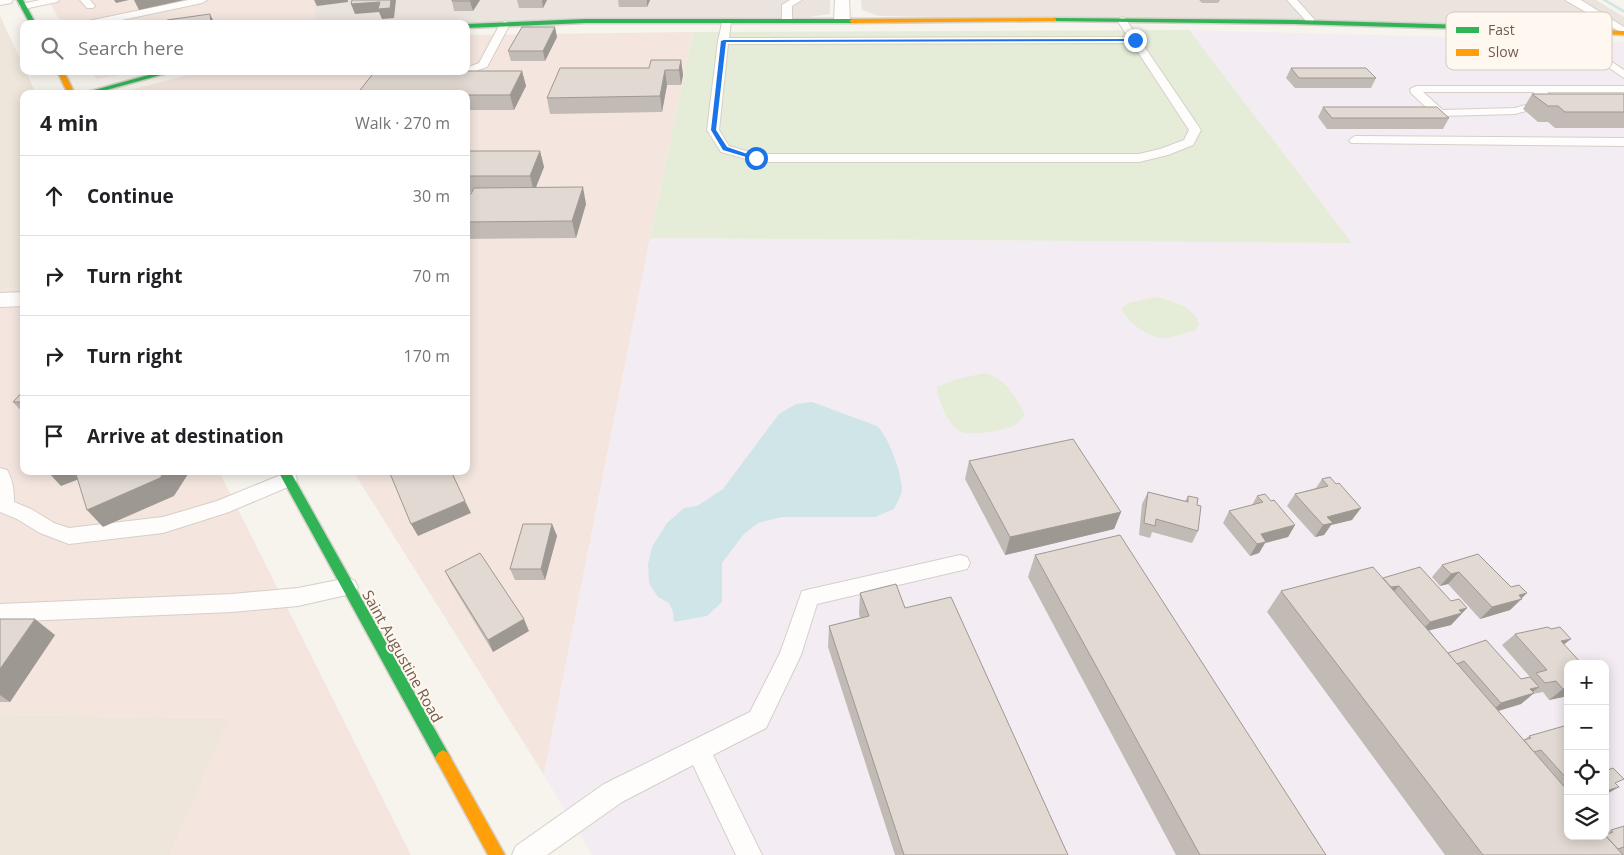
<!DOCTYPE html>
<html lang="en">
<head>
<meta charset="utf-8">
<style>
  :root { --surface:#fff; --page:#f6f6f6; --text:#202124; --muted:#757577; --line:#e0e0e0 }
  body { margin:0; font-family:"Open Sans",sans-serif; background:var(--page); color:var(--text) }
  .controls { position:absolute; right:15px; bottom:15px; display:grid; overflow:hidden; border-radius:10px; box-shadow:0 2px 12px #0003 }
  .controls button { width:45px; height:45px; display:grid; place-items:center; padding:0; border:0; border-bottom:1px solid var(--line); background:var(--surface); color:var(--text); font:25px sans-serif }
  .stop { position:absolute; width:15px; height:15px; margin:-11px; border:4px solid #1a73e8; border-radius:50%; background:#fff }
  .stop.end { background:#1a73e8; border-color:#fff; box-shadow:0 1px 5px #0008 }
  .list { margin:0; padding:0; list-style:none }
  h2 { display:flex; justify-content:space-between; align-items:center; height:65px; margin:0; padding:0 20px; font-size:21px }
  h2 small { font-size:16px; font-weight:400; color:var(--muted) }
  .list li { display:grid; grid-template-columns:32px 1fr auto; gap:15px; align-items:center; box-sizing:border-box; height:80px; padding:0 20px; border-top:1px solid var(--line) }
  .list b { display:block; font-size:19px; white-space:nowrap }
  .list em { font-size:16px; font-style:normal; color:var(--muted) }
  .icon { flex:none; width:28px; height:28px; fill:none; stroke:currentColor; stroke-width:2; stroke-linecap:round; stroke-linejoin:round }
  .map { position:relative; flex:none; width:1624px; height:855px; overflow:hidden }
  .search { position:absolute; background:var(--surface); box-shadow:0 2px 12px #0003; left:20px; top:20px; width:450px; height:55px; display:flex; align-items:center; gap:12px; box-sizing:border-box; padding:0 18px; border-radius:10px; color:var(--muted); font-size:19px }
  .panel { position:absolute; background:var(--surface); box-shadow:0 2px 12px #0003; left:20px; top:90px; width:450px; height:385px; border-radius:10px }
  .map>svg:first-child { display:block }
  .residential { fill:#efe6db }
  .commercial { fill:#f4e6df }
  .industrial { fill:#eae3de }
  .education { fill:#f4ecf3; fill-rule:evenodd }
  .green { fill:#e5edd9 }
  .water { fill:#d0e5e7 }
  .lines { fill:none; stroke-linecap:round; stroke-linejoin:round }
  .stream { fill:#d0e5e7; fill-rule:evenodd }
  .lane-casing { stroke:#d5cfc8; stroke-width:2 }
  .street-casing { stroke:#d5cfc8; stroke-width:2 }
  .fast-casing { stroke:#d6d0ca; stroke-width:3 }
  .slow-casing { stroke:#d6d0ca; stroke-width:3 }
  .lane { fill:#fefdfc; fill-rule:evenodd }
  .street { fill:#fefdfc; fill-rule:evenodd }
  .fast { fill:#30b455; fill-rule:evenodd }
  .slow { fill:#ff9f0a; fill-rule:evenodd }
  .wall { fill:#c2bbb5 }
  .shaded-wall { fill:#9e9893 }
  .building { fill:#e1d9d2; stroke:#9e9893 }
  .route { fill:#1a73e8 }
  .labels { text-anchor:middle; dominant-baseline:central; stroke-width:4; stroke-linejoin:round; paint-order:stroke }
  .near-street-label { font-size:15px; fill:#745b4e; stroke:#fef8f0 }
  .key { fill:#fef8f0; stroke:#d5c9bf; stroke-width:1 }
  .key-label { font-size:14px; fill:#745b4e }
</style>
</head>
<body>
<div class="map">
<svg width="1624" height="855" viewBox="0 0 1624 855">
  <rect width="100%" height="100%" fill="#f7f3ed"/>
  <g class="residential">
    <polygon points="0,16 24,67 24,71 26,71 36,94 24,94 24,286 0,290"/>
    <polygon points="0,715 230,718 170,855 0,855"/>
  </g>
  <g class="commercial">
    <polygon points="48,0 314,0 316,24 62,24"/>
    <polygon points="693,32 650,238 544,775 353,471 466,471 466,94 116,94 203,71 466,71 466,35"/>
    <polygon points="91,71 142,71 96,79"/>
    <polygon points="24,286 24,471 219,471 411,855 170,855 229,718 0,715 0,290"/>
  </g>
  <g class="industrial">
    <polygon points="314,0 830,0 830,14 809,17 520,20 457,24 316,24"/>
    <polygon points="861,0 1596,0 1624,17 1624,29 879,16 862,10"/>
  </g>
  <path class="education" d="M 1189,30 L 1624,42 L 1624,855 L 592,855 L 544,775 L 650,238 L 1351,243 ZM 1568,664 L 1605,664 L 1605,836 L 1568,836 Z"/>
  <g class="green">
    <polygon points="1189,30 1352,243 650,238 693,32"/>
    <path d="M 1156,297 C 1173,301 1195,307 1199,324 L 1195,331 C 1185,332 1173,338 1165,338 C 1148,338 1128,322 1121,309 L 1128,303 Z"/>
    <path d="M 984,373 C 1007,379 1013,394 1025,414 C 1022,418 1019,424 1014,426 C 1004,430 969,437 960,431 C 948,425 938,400 937,387 L 954,380 Z"/>
  </g>
  <path class="water" d="M 812,402 L 877,426 C 889,437 902,474 902,491 C 901,496 896,504 894,509 L 875,517 L 782,517 L 758,523 L 743,535 L 722,563 L 722,602 L 707,616 L 674,622 L 673,612 L 669,603 L 658,597 L 649,583 L 648,564 L 652,547 L 667,523 L 684,508 L 697,506 L 723,489 L 779,414 L 796,404 Z"/>
  <g class="lines">
    <polygon class="stream" points="1602,0 1607,0 1624,10 1624,13"/>
    <g class="lane-casing">
      <g id="lane">
        <polygon points="40,0 59,0 57,2 24,9 19,6 21,4"/>
        <polygon points="80,0 90,0 95,6 93,8 87,8"/>
        <polygon points="189,0 207,0 202,3 103,24 83,24 88,21"/>
        <polygon points="790,0 802,0 792,6 792,20 787,23 782,20 782,5"/>
        <polygon points="1287,0 1297,0 1314,19 1314,23 1308,23"/>
        <polygon points="1565,0 1581,0 1624,27 1624,34"/>
        <path d="M 1122,17 L 1125,18 L 1201,130 L 1193,145 L 1168,155 L 1139,162 L 757,162 L 721,152 L 707,130 L 718,41 L 723,19 L 729,19 L 731,21 L 729,38 L 1128,37 L 1117,20 ZM 1132,43 L 1189,130 L 1184,140 L 1160,149 L 1139,154 L 757,154 L 729,146 L 719,130 L 728,44 Z"/>
        <polygon points="505,21 510,24 487,67 466,74 462,73 461,71 466,71 466,68 479,63 500,24"/>
        <polygon points="1560,27 1624,70 1624,78 1557,32 1555,30"/>
        <path d="M 1416,86 L 1624,86 L 1624,92 L 1547,92 L 1558,101 L 1556,103 L 1515,114 L 1441,116 L 1431,112 L 1411,93 L 1410,89 ZM 1423,92 L 1533,92 L 1543,100 L 1515,108 L 1443,110 Z"/>
        <polygon points="1355,136 1624,138 1624,146 1351,143 1349,140"/>
        <path d="M 0,468 L 7,470 C 13,481 14,489 14,502 L 31,509 L 54,523 L 69,528 L 163,517 L 217,501 L 288,472 L 295,474 L 297,479 L 295,484 L 229,512 L 163,533 L 69,544 L 40,533 L 17,519 L 0,512 Z"/>
        <polygon points="960,555 967,557 970,563 967,569 817,604 801,655 766,728 713,755 762,855 736,855 693,765 622,802 547,855 512,855 516,846 604,784 750,712 780,653 802,591"/>
        <polygon points="348,578 355,581 358,587 355,593 298,606 232,612 0,622 0,604 232,594 298,588"/>
      </g>
    </g>
    <g class="street-casing">
      <g id="street">
        <polygon points="0,0 13,0 11,3 0,5"/>
        <polygon points="835,0 849,0 850,20 847,23 837,23 834,20"/>
        <polygon points="24,292 24,306 0,307 0,293"/>
      </g>
    </g>
    <g class="fast-casing">
      <g id="fast">
        <polygon points="17,0 23,0 36,24 30,24"/>
        <polygon points="1054,18 1295,20 1536,27 1539,29 1536,31 1295,24 1052,21 1052,19"/>
        <polygon points="585,19 852,19 855,21 852,23 585,23 466,28 466,24"/>
        <polygon points="163,71 175,71 92,94 80,94"/>
        <polygon points="278,471 290,471 448,753 451,758 448,763 443,766 438,763"/>
      </g>
    </g>
    <g class="slow-casing">
      <g id="slow">
        <polygon points="1054,18 1056,19 1056,21 852,23 849,21 852,19"/>
        <polygon points="1536,27 1624,31 1624,35 1534,30 1533,29"/>
        <polygon points="57,71 64,71 75,94 68,94"/>
        <polygon points="443,750 448,753 505,855 488,855 438,763 435,758 438,753"/>
      </g>
    </g>
    <use href="#lane" class="lane"/>
    <use href="#street" class="street"/>
    <use href="#fast" class="fast"/>
    <use href="#slow" class="slow"/>
  </g>
  <g class="wall">
    <polygon points="480,0 473,11 454,11 452,1"/>
    <polygon points="517,0 547,0 543,8 519,8"/>
    <polygon points="618,0 650,0 647,7 619,7"/>
    <polygon points="1199,0 1220,0 1218,3 1202,3"/>
    <polygon points="557,37 545,61 511,61 508,51"/>
    <polygon points="681,60 683,75 681,85 667,85 662,112 550,114 547,98 649,68"/>
    <polygon points="1291,68 1376,78 1371,88 1295,88 1286,78"/>
    <polygon points="522,71 526,86 514,110 466,110 466,94"/>
    <polygon points="1532,94 1624,94 1624,128 1555,128 1548,122 1538,122 1523,109"/>
    <polygon points="1323,107 1449,118 1443,129 1327,129 1318,117"/>
    <polygon points="466,151 540,151 544,167 536,187 586,204 576,238 466,239 466,194 471,194 472,192 466,192"/>
    <polygon points="24,390 24,414 13,402"/>
    <polygon points="969,461 1121,512 1114,529 1005,555 965,479"/>
    <polygon points="1330,477 1352,520 1331,525 1324,535 1315,537 1287,506 1295,494 1316,488 1322,479"/>
    <polygon points="1148,492 1185,501 1188,496 1197,505 1198,531 1192,543 1152,532 1150,538 1139,535 1142,504"/>
    <polygon points="1257,496 1271,501 1295,525 1288,537 1265,543 1259,553 1250,556 1223,523 1229,511 1252,505"/>
    <polygon points="552,524 557,536 545,580 515,580 510,569"/>
    <polygon points="1035,555 1326,855 1176,855 1028,577"/>
    <polygon points="1442,565 1522,599 1510,610 1480,619 1448,584 1440,586 1432,577"/>
    <polygon points="445,571 529,631 493,652 451,583"/>
    <polygon points="1383,578 1451,601 1467,608 1451,625 1429,630 1448,653 1521,679 1530,677 1502,645 1515,634 1564,644 1568,696 1549,700 1543,692 1533,694 1521,704 1498,711 1524,740 1529,736 1568,731 1568,836 1605,836 1605,834 1611,830 1624,826 1624,855 1445,855 1267,612 1281,591"/>
    <polygon points="860,593 905,608 1068,855 895,855 828,647 829,626 860,618 859,614"/>
    <polygon points="0,619 55,635 10,702 0,702"/>
  </g>
  <g class="shaded-wall">
    <polygon points="114,0 129,0 116,3"/>
    <polygon points="134,0 184,0 139,10"/>
    <polygon points="314,0 348,0 348,2 317,6"/>
    <polygon points="391,0 396,0 394,18 382,19 379,12 355,14 351,4"/>
    <polygon points="471,0 480,0 473,11 470,1"/>
    <polygon points="542,0 547,0 543,8"/>
    <polygon points="647,0 650,0 647,7"/>
    <polygon points="210,14 215,24 211,24"/>
    <polygon points="555,27 557,37 545,61 543,51"/>
    <polygon points="681,60 683,75 681,85 679,70"/>
    <polygon points="665,70 667,85 662,112 660,96"/>
    <polygon points="522,71 526,86 514,110 510,95"/>
    <polygon points="540,151 544,167 534,192 530,176"/>
    <polygon points="583,187 586,204 576,238 572,221"/>
    <polygon points="47,471 83,471 87,476 61,486"/>
    <polygon points="165,471 190,471 174,496 103,527 87,510"/>
    <polygon points="465,501 471,513 418,536 411,524"/>
    <polygon points="1361,508 1352,520 1331,525 1324,535 1315,537 1323,525 1327,517"/>
    <polygon points="1121,512 1114,529 1005,555 1010,537"/>
    <polygon points="552,524 557,536 545,580 541,569"/>
    <polygon points="1295,525 1288,537 1265,543 1259,553 1250,556 1257,544 1261,534"/>
    <polygon points="1459,572 1448,584 1440,586 1451,574"/>
    <polygon points="1399,586 1389,597 1390,588"/>
    <polygon points="1527,593 1510,610 1480,619 1492,607 1519,595"/>
    <polygon points="1467,608 1451,625 1419,633 1430,622 1459,610"/>
    <polygon points="35,619 55,635 10,702 0,695 0,669"/>
    <polygon points="524,619 529,631 493,652 488,640"/>
    <polygon points="1571,639 1557,650 1561,641"/>
    <polygon points="1539,687 1530,694 1534,693 1521,704 1488,714 1501,703 1530,689"/>
    <polygon points="1568,688 1568,696 1549,700 1563,689"/>
    <polygon points="1619,787 1605,795 1605,791"/>
  </g>
  <g class="building">
    <polygon points="352,0 391,0 390,8 378,9 380,2 351,4"/>
    <polygon points="452,0 471,0 470,1 452,1"/>
    <polygon points="210,14 211,24 167,24 167,20"/>
    <polygon points="522,27 555,27 543,51 508,51"/>
    <polygon points="651,60 681,60 679,70 665,70 660,96 547,98 560,68 649,68"/>
    <polygon points="1291,68 1366,68 1376,78 1299,78"/>
    <polygon points="375,71 522,71 510,95 466,95 466,94 357,94"/>
    <polygon points="1532,94 1624,94 1624,112 1565,112 1558,106 1548,106"/>
    <polygon points="1323,107 1437,107 1449,118 1332,118"/>
    <polygon points="466,151 540,151 530,176 466,176"/>
    <polygon points="583,187 572,221 466,222 466,194 471,194 474,188"/>
    <polygon points="24,390 24,402 13,402"/>
    <polygon points="1073,439 1121,512 1010,537 969,461"/>
    <polygon points="75,471 165,471 160,478 87,510"/>
    <polygon points="389,471 451,471 465,501 411,524"/>
    <polygon points="1330,477 1336,484 1339,483 1361,508 1327,517 1333,523 1323,525 1295,494 1328,486 1322,479"/>
    <polygon points="1148,492 1188,502 1188,496 1198,498 1197,505 1201,506 1198,531 1156,519 1155,526 1144,523"/>
    <polygon points="1265,494 1271,501 1274,500 1295,525 1261,534 1266,542 1257,544 1229,511 1263,502 1257,496"/>
    <polygon points="523,524 552,524 541,569 510,569"/>
    <polygon points="1120,535 1326,855 1200,855 1035,555"/>
    <polygon points="480,553 524,619 488,640 445,571"/>
    <polygon points="1478,554 1511,587 1519,585 1527,593 1519,595 1522,599 1492,607 1459,572 1451,574 1442,565"/>
    <polygon points="1373,567 1568,791 1568,836 1605,836 1605,835 1623,855 1483,855 1281,591"/>
    <polygon points="1420,567 1451,601 1459,599 1467,608 1459,610 1462,613 1430,622 1399,586 1391,587 1383,578"/>
    <polygon points="896,584 905,608 951,597 1068,855 904,855 829,626 869,616 860,593"/>
    <polygon points="0,619 35,619 0,669"/>
    <polygon points="1548,627 1551,629 1560,627 1571,639 1561,641 1582,664 1568,664 1568,688 1563,689 1556,681 1545,683 1536,673 1547,670 1515,634"/>
    <polygon points="1486,640 1521,679 1530,677 1539,687 1530,689 1534,693 1501,703 1464,661 1457,664 1448,653"/>
    <polygon points="1564,726 1568,731 1568,780 1541,750 1534,752 1524,740 1531,738 1529,736"/>
    <polygon points="1613,768 1624,779 1615,783 1619,787 1605,791 1605,771"/>
    <polygon points="1624,826 1624,847 1618,849 1605,835 1613,832 1611,830"/>
  </g>
  <polygon class="route" points="1135,39 1137,41 726,42 716,130 727,147 759,158 756,160 723,150 711,130 721,41 724,40"/>
  <g class="labels">
    <g class="near-street-label">
      <text transform="translate(403 656) rotate(61)">Saint Augustine Road</text>
    </g>
  </g>
  <rect x="1446" y="12" width="166" height="58" rx="8" class="key"/>
  <rect x="1456" y="27" width="23" height="6" fill="#30b455"/>
  <rect x="1456" y="49" width="23" height="7" fill="#ff9f0a"/>
  <g class="key-label">
    <text x="1488" y="35">Fast</text>
    <text x="1488" y="57">Slow</text>
  </g>
</svg>
<div class="controls">
<button>+</button>
<button>−</button>
<button><svg class="icon" aria-label="locate" viewBox="0 0 24 24"><circle cx="12" cy="12" r="6"/><path d="M12 2v4M12 18v4M2 12h4M18 12h4"/></svg></button>
<button><svg class="icon" aria-label="layers" viewBox="0 0 24 24"><path d="M12 4l9 5-9 5-9-5zM3 14l9 5 9-5"/></svg></button>
</div>
<div class="stop" style="left:756px;top:158px"></div>
<div class="stop end" style="left:1135px;top:40px"></div>
<div class="search"><svg class="icon" aria-label="search" viewBox="0 0 24 24"><circle cx="10" cy="10" r="6"/><path d="M15 15l6 6"/></svg>Search here</div>
<section class="panel">
<h2>4 min<small>Walk · 270 m</small></h2>
<ul class="list">
<li><svg class="icon" aria-label="ahead" viewBox="0 0 24 24"><path d="M12 20V5M6 11l6-6 6 6"/></svg><div><b>Continue</b></div><em>30 m</em></li>
<li><svg class="icon" aria-label="right" viewBox="0 0 24 24"><path d="M7 20v-9h11M14 6l5 5-5 5"/></svg><div><b>Turn right</b></div><em>70 m</em></li>
<li><svg class="icon" aria-label="right" viewBox="0 0 24 24"><path d="M7 20v-9h11M14 6l5 5-5 5"/></svg><div><b>Turn right</b></div><em>170 m</em></li>
<li><svg class="icon" aria-label="arrive" viewBox="0 0 24 24"><path d="M6 21V4h12l-3 4 3 4H6"/></svg><div><b>Arrive at destination</b></div></li>
</ul>
</section>
</div>
</body>
</html>
